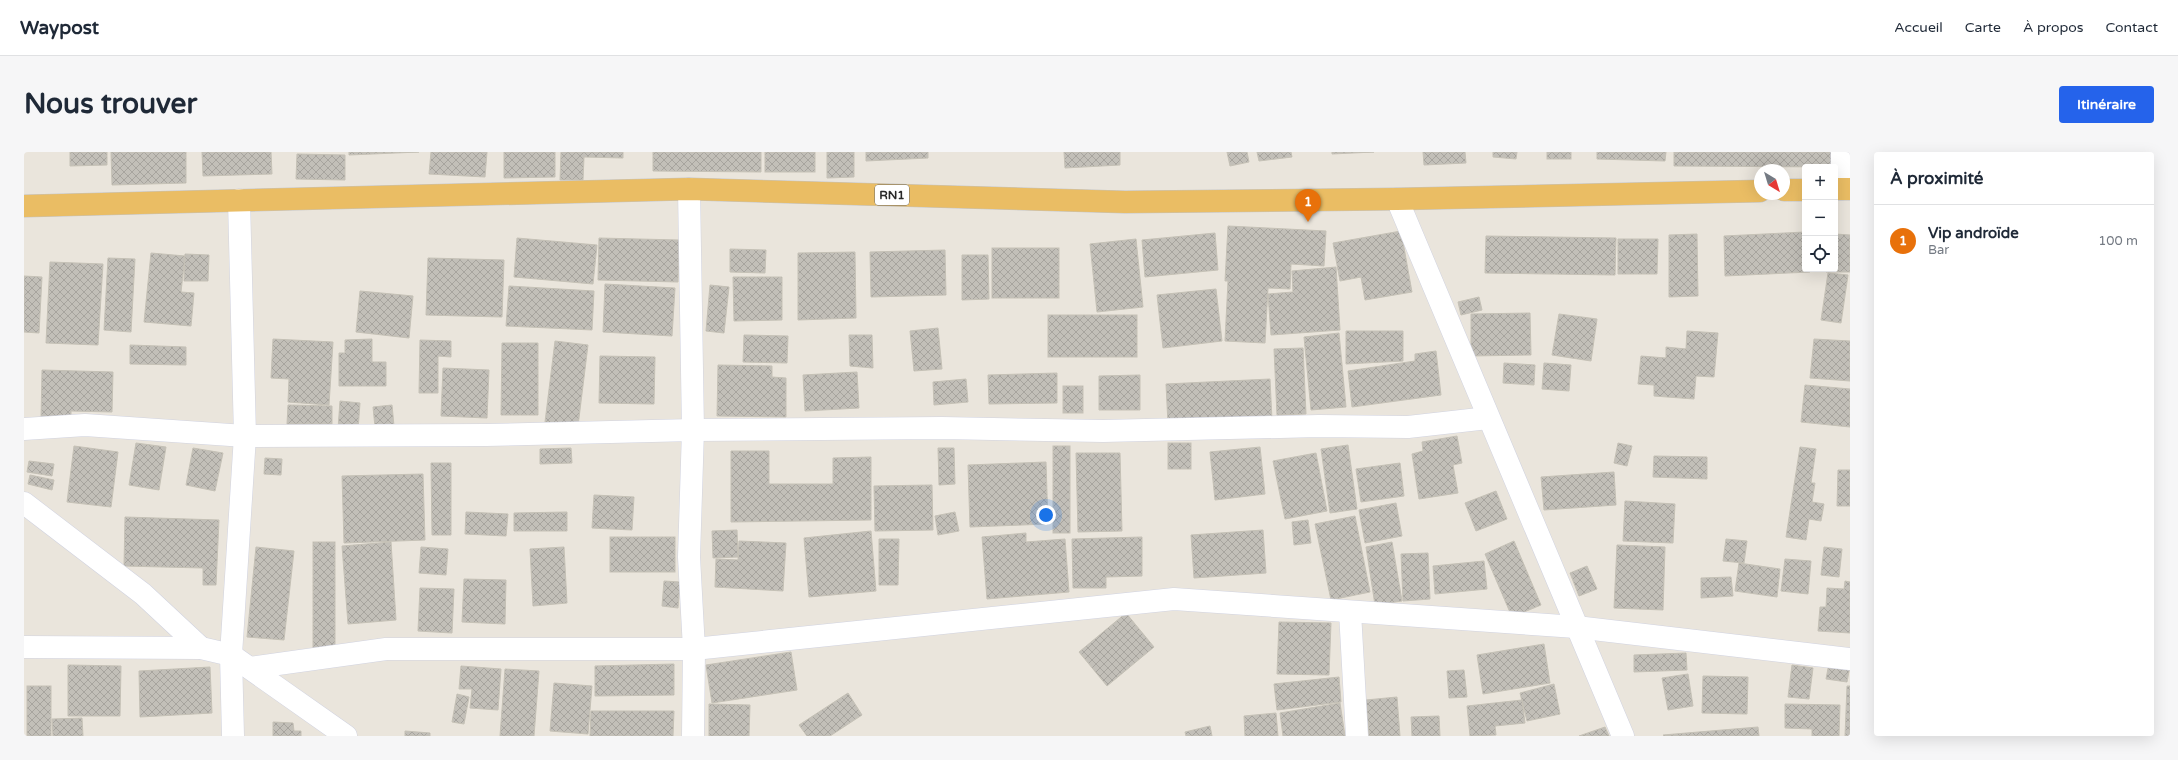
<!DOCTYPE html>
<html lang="fr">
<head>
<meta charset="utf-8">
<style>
  :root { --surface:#fff; --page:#f6f6f7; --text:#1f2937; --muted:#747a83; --line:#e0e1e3; --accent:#2563eb }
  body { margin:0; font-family:"Varela Round",sans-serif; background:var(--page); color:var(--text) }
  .controls { position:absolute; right:12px; top:12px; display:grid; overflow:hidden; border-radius:4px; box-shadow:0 4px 16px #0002 }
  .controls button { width:36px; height:36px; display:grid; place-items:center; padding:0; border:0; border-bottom:1px solid var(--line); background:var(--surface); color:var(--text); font:20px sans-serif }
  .compass { position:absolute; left:1730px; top:12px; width:36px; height:36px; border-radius:50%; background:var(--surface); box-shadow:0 4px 16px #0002; rotate:142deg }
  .you { position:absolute; left:1022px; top:363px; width:14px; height:14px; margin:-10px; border:3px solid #fff; border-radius:50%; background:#1a73e8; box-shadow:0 0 0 6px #1a73e833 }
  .badge { display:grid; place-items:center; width:26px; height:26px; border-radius:50%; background:var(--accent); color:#fff; font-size:13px; font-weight:700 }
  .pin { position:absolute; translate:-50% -33px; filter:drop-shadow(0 1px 2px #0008) }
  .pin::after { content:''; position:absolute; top:21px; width:14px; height:12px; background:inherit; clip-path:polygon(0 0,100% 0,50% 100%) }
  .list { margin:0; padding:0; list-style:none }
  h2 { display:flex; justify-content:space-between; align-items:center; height:52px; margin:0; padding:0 16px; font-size:17px }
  h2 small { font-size:13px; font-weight:400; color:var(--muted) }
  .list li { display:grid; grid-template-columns:26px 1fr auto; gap:12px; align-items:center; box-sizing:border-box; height:72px; padding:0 16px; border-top:1px solid var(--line) }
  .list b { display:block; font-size:15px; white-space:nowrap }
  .list p { margin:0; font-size:13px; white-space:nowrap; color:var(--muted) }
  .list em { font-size:13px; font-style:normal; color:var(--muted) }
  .icon { flex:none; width:22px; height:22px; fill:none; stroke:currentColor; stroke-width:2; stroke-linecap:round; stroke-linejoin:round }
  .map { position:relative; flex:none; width:1826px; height:584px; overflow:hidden; border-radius:4px }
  header { display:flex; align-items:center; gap:24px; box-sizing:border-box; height:56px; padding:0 20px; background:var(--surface); border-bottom:1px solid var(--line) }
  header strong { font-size:19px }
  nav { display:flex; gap:22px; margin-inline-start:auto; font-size:14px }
  .intro { display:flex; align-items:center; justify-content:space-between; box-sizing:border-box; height:96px; padding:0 24px }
  h1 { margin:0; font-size:28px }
  .button { padding:10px 18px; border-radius:4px; background:var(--accent); color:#fff; font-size:14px; font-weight:700 }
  main { display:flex; gap:24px; padding:0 24px }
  aside { flex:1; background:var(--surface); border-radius:4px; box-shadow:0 4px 16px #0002 }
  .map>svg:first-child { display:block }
  .building { fill:url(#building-cross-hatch); stroke:#c5c1b6 }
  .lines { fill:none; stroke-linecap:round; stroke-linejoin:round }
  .minor-casing { stroke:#d1d3e0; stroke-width:23 }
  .trunk-casing { stroke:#c3c3c3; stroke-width:23 }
  .minor { stroke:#fff; stroke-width:22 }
  .trunk { stroke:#eabd64; stroke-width:22 }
  .labels { text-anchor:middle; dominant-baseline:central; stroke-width:4; stroke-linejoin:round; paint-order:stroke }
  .shield { fill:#fff; stroke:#696969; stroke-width:1 }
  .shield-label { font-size:12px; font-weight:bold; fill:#292929 }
</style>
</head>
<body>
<header>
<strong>Waypost</strong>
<nav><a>Accueil</a><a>Carte</a><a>À propos</a><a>Contact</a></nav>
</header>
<div class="intro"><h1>Nous trouver</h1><a class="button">Itinéraire</a></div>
<main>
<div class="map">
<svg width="1826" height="584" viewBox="0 0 1826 584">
  <defs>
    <pattern id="building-cross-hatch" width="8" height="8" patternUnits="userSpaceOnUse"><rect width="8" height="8" fill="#c2bfb8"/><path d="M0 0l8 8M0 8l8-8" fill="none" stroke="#a7a49e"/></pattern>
  </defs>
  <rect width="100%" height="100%" fill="#eae5dc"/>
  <g class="building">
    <polygon points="46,0 83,0 83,13 46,14"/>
    <polygon points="87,0 162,0 162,31 88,33"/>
    <polygon points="178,0 247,0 248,22 179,24"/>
    <polygon points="325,0 395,0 325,3"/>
    <polygon points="407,0 463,0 461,25 405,22"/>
    <polygon points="480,0 531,0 531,25 480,26"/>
    <polygon points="537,0 599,0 599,6 560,5 559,28 536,28"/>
    <polygon points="629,0 737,0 737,20 629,19"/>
    <rect x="741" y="0" width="50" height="20"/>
    <polygon points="803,0 830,0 830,25 803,26"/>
    <polygon points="842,0 904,0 904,6 842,9"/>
    <polygon points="1040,0 1096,0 1096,13 1041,16"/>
    <polygon points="1203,0 1223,0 1225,10 1206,14"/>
    <polygon points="1233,0 1267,0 1268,5 1235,9"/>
    <polygon points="1308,0 1350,0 1308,2"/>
    <polygon points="1399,0 1441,0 1442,11 1400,13"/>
    <polygon points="1469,0 1493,0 1492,7 1469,5"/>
    <rect x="1523" y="0" width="24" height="7"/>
    <polygon points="1573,0 1642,0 1641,9 1573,7"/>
    <polygon points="1650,0 1808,0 1807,15 1650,14"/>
    <polygon points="273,2 321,3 321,28 272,27"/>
    <polygon points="1204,74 1302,79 1300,114 1267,112 1266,137 1244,136 1241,191 1201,189 1204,129 1201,129"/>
    <polygon points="1377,79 1388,140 1341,148 1337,125 1316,129 1309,91"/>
    <polygon points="1781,80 1781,117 1786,117 1786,120 1701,124 1700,84"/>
    <polygon points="1191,81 1194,118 1121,125 1118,88"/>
    <polygon points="1673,82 1674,144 1645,145 1645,83"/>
    <polygon points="1811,82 1826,83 1826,120 1802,120 1802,117 1811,117"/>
    <polygon points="1462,84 1592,86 1591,123 1461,121"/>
    <polygon points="493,86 573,93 569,132 490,125"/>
    <polygon points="575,86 655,88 654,130 574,128"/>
    <polygon points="1112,87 1119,155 1073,160 1066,92"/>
    <polygon points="1594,87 1634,87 1633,122 1594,122"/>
    <rect x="968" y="96" width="67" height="50"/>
    <polygon points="706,97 742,98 741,121 706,120"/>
    <polygon points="921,98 922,143 847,145 846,100"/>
    <polygon points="831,100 832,166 774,168 774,101"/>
    <polygon points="127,101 161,104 157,140 170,141 167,174 120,170"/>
    <polygon points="161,102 185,103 184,129 160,129"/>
    <polygon points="938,103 964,103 965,147 938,148"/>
    <polygon points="84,106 111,107 107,180 80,178"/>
    <polygon points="404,106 480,108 478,165 402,163"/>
    <polygon points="26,110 79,112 74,193 22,191"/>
    <polygon points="1312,115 1316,178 1247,183 1244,142 1269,140 1268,119"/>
    <polygon points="1804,121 1824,123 1817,171 1797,168"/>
    <polygon points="0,124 18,125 15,181 0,180"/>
    <polygon points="709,125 758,125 758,168 710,169"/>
    <polygon points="581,132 651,136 648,184 579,180"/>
    <polygon points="686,133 705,135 700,181 682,179"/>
    <polygon points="485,134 570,139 568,178 482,174"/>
    <polygon points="1192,137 1198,189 1139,196 1133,143"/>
    <polygon points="336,139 389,144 385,186 332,180"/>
    <polygon points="1455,145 1458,158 1437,163 1434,150"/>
    <polygon points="1506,161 1507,203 1447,204 1447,162"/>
    <polygon points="1535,162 1573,167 1567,209 1528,203"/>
    <rect x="1024" y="163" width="89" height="42"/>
    <polygon points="914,176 918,217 890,219 886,179"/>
    <polygon points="1322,179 1379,179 1379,209 1322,212"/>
    <polygon points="1663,179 1694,181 1690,225 1672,224 1670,247 1630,244 1630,233 1614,232 1617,204 1642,206 1642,195 1662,197"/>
    <polygon points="1315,181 1322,255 1287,258 1280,185"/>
    <polygon points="720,183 764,184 763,211 719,210"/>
    <polygon points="825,183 848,183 849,216 826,214"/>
    <polygon points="249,187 309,190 305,253 264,250 265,227 247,226"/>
    <polygon points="348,187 348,210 362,210 362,234 315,234 315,201 321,201 321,188"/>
    <polygon points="1790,187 1826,189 1826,229 1786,226"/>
    <polygon points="396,188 427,189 427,205 414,204 414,241 395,241"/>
    <polygon points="531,189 564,193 554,274 521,270"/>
    <polygon points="478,191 514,191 514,263 477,263"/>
    <polygon points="106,193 162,195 162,213 106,212"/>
    <polygon points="1279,196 1282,262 1253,263 1250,197"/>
    <polygon points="1412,199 1417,243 1328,255 1324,219 1391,209 1391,202"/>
    <polygon points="576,204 631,205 630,252 575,251"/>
    <polygon points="1480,211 1511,213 1510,233 1479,231"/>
    <polygon points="1520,211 1547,213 1545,239 1518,237"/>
    <polygon points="694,213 748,214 748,225 762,226 762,265 693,264"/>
    <polygon points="419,216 465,218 463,266 417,264"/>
    <polygon points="18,218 89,220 88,260 47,259 47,268 17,267"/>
    <polygon points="833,220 835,256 781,259 779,223"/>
    <polygon points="1033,221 1033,251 965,252 964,223"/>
    <polygon points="1116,223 1116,258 1075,258 1075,224"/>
    <polygon points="942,227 944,250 910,253 909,230"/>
    <polygon points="1246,227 1248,268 1144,272 1142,232"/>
    <polygon points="1781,233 1826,237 1826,275 1777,270"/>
    <rect x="1039" y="234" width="20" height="27"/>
    <polygon points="316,249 336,251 334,278 314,277"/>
    <polygon points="264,253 308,254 308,272 263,272"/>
    <polygon points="368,253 370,274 351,275 349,255"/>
    <polygon points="1433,284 1438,311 1429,313 1434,341 1395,347 1388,302 1399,299 1398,290"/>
    <polygon points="112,291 142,295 135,338 105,333"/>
    <rect x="1144" y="291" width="23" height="26"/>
    <polygon points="1594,291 1608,294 1603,314 1590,311"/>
    <polygon points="1324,293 1333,357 1306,361 1297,297"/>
    <polygon points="50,294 94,300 87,355 43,350"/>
    <rect x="1029" y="294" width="17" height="87"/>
    <polygon points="1236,295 1241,342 1191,348 1186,300"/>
    <polygon points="1776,295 1792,297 1787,331 1791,331 1788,350 1800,352 1797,369 1785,367 1782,388 1762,385"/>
    <polygon points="169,296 199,301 191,339 162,333"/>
    <polygon points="547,296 548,311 516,312 516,297"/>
    <polygon points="914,296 930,296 931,332 915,333"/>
    <polygon points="707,299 745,299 745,332 809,332 809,306 847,305 847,368 707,370"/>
    <polygon points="1052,301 1096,301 1098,379 1054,380"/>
    <polygon points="1292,301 1303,359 1261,367 1249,309"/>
    <polygon points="1630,304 1683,305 1683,327 1629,325"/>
    <polygon points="241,306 258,307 257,323 240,322"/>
    <polygon points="5,309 30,312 28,324 3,320"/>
    <polygon points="1022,310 1024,372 946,375 944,313"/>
    <polygon points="407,311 427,311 427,383 408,383"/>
    <polygon points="1376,311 1380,344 1337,350 1332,317"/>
    <polygon points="1814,318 1826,318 1826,354 1813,354"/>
    <polygon points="1590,320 1592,353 1520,358 1517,325"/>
    <polygon points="399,322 401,388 320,391 318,324"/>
    <polygon points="6,323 30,328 28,338 4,332"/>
    <polygon points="908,333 909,378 851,379 850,334"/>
    <polygon points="1472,339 1483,367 1452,379 1441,351"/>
    <polygon points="570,343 610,345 608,378 568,376"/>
    <polygon points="1601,349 1651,352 1649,391 1599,389"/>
    <polygon points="1372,351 1378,384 1341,391 1335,358"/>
    <polygon points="442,360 484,362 482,384 441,382"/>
    <polygon points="543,360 543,379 490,379 490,361"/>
    <polygon points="931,360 935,379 914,383 911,364"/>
    <polygon points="1331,364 1346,440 1307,448 1291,372"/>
    <polygon points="101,365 195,368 192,433 179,433 179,416 100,414"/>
    <polygon points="1284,368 1287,391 1270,393 1268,370"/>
    <polygon points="713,378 714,405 689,406 688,379"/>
    <polygon points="1239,378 1242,421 1170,426 1167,383"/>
    <polygon points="847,379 852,439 785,445 780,386"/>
    <polygon points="1002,381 1002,390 1041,387 1045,440 963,447 958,385"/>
    <rect x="586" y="385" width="65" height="35"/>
    <polygon points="1118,385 1118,424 1082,425 1082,436 1049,436 1048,387"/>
    <polygon points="855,387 875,387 874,433 855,433"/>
    <polygon points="1702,387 1723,389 1720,411 1699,409"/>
    <polygon points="715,389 762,391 759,439 691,435 692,407 714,408"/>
    <polygon points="1490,389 1517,453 1488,465 1461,402"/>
    <rect x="289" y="390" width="22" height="106"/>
    <polygon points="367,390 372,468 324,472 318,394"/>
    <polygon points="1368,390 1378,449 1351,453 1342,395"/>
    <polygon points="1593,393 1641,395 1639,458 1590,456"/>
    <polygon points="232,395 270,399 260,488 223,485"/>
    <polygon points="397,395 424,397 422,423 395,421"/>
    <polygon points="540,395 543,451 509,454 506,397"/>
    <polygon points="1800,395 1818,397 1815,425 1797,423"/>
    <polygon points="1404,401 1406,447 1379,449 1377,402"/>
    <polygon points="1761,407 1787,409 1784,442 1757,439"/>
    <polygon points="1460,409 1463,437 1411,442 1409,414"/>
    <polygon points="1715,411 1756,417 1753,445 1711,439"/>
    <polygon points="1563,414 1573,437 1555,444 1546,421"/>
    <polygon points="1707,425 1709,444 1677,446 1677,426"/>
    <polygon points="440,427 482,428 481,472 438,470"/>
    <polygon points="640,429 656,430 654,456 638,454"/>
    <polygon points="1821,429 1826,430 1826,481 1794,479 1796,455 1802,455 1803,436 1820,437"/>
    <polygon points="396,436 430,437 428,481 394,479"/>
    <polygon points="1102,461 1130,495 1083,534 1055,500"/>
    <polygon points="1255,470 1307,471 1305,523 1253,522"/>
    <polygon points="1520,492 1526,531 1459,542 1453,503"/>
    <polygon points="767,500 773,538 688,551 682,513"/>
    <polygon points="1662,501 1663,518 1610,520 1610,503"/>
    <polygon points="1805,511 1826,514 1823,530 1802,527"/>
    <polygon points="650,512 650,543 571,544 571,514"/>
    <polygon points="44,513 97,514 96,564 44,564"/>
    <polygon points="1768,513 1789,516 1785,547 1764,545"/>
    <polygon points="437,514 477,517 474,558 446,556 448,537 435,537"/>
    <polygon points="186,515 188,561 116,565 115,519"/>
    <polygon points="481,517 515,519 510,584 476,584"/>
    <polygon points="1440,518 1443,545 1425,546 1423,519"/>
    <polygon points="1664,522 1669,554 1644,558 1638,526"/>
    <polygon points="1679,524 1724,525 1723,562 1678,561"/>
    <polygon points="1315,525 1317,550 1253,558 1250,532"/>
    <polygon points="530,531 568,534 564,582 526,579"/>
    <polygon points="1530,532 1536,562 1503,569 1496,541"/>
    <rect x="3" y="534" width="24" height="50"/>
    <polygon points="1823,534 1826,534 1826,584 1821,584"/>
    <polygon points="824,541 838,563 806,584 783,584 775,573"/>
    <polygon points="433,542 445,545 440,572 428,570"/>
    <polygon points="1373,545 1376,584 1345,584 1342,548"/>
    <polygon points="1498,548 1501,571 1471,574 1472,583 1446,584 1443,554"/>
    <polygon points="1316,551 1321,584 1259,584 1256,561"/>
    <polygon points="685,552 726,553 725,584 685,584"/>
    <polygon points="1761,552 1816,553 1815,584 1788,584 1788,577 1761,576"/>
    <polygon points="567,559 650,559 649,584 566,584"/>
    <polygon points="1252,561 1254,584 1221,584 1220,564"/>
    <polygon points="1415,564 1416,584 1388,584 1387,565"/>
    <polygon points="58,566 59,584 29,584 28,567"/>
    <polygon points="249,570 269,571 270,579 277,579 277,584 249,584"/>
    <polygon points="1186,574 1188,584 1162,584 1161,580"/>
    <polygon points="1581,575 1585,584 1555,584"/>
    <polygon points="1734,575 1735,584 1640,584 1639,583"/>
    <polygon points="381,579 406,581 406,584 381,584"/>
  </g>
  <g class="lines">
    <g class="minor-casing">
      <g id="minor">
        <polyline points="665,37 669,278 665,405 670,497 669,584"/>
        <polyline points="1818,37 1818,0"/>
        <polyline points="1373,47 1599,584"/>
        <polyline points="0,277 61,273 221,284 462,283 669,278 918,276 1079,279 1295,274 1384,275 1464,266"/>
        <polyline points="0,351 119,442 177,496"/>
        <polyline points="1326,460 1333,584"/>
        <polyline points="0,495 177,496 207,503 322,584"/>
        <polyline points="226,516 362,497 670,497 1150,447 1552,475 1826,507"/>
        <polyline points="209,584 207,503 221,284 215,48"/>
      </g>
    </g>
    <g class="trunk-casing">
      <g id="trunk">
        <polyline points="1811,37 1826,37"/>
        <polyline points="1760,38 1781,38"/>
        <polyline points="0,54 665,37 1101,50 1373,47 1736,39"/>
      </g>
    </g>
    <use href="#minor" class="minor"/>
    <use href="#trunk" class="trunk"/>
  </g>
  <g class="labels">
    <rect class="shield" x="851" y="33" width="34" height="20" rx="3"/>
    <g class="shield-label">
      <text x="868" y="43">RN1</text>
    </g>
  </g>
</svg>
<div class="controls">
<button>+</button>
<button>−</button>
<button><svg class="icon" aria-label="locate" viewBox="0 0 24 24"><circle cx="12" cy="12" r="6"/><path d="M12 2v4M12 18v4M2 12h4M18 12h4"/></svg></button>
</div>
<svg class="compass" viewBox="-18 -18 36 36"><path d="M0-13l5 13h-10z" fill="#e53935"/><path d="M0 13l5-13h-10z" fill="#747a83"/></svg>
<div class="you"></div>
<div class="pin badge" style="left:1284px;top:70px;background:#e8710a">1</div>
</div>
<aside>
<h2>À proximité<small></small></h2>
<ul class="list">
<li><span class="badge" style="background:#e8710a">1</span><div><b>Vip androïde</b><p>Bar</p></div><em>100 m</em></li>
</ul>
</aside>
</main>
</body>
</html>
